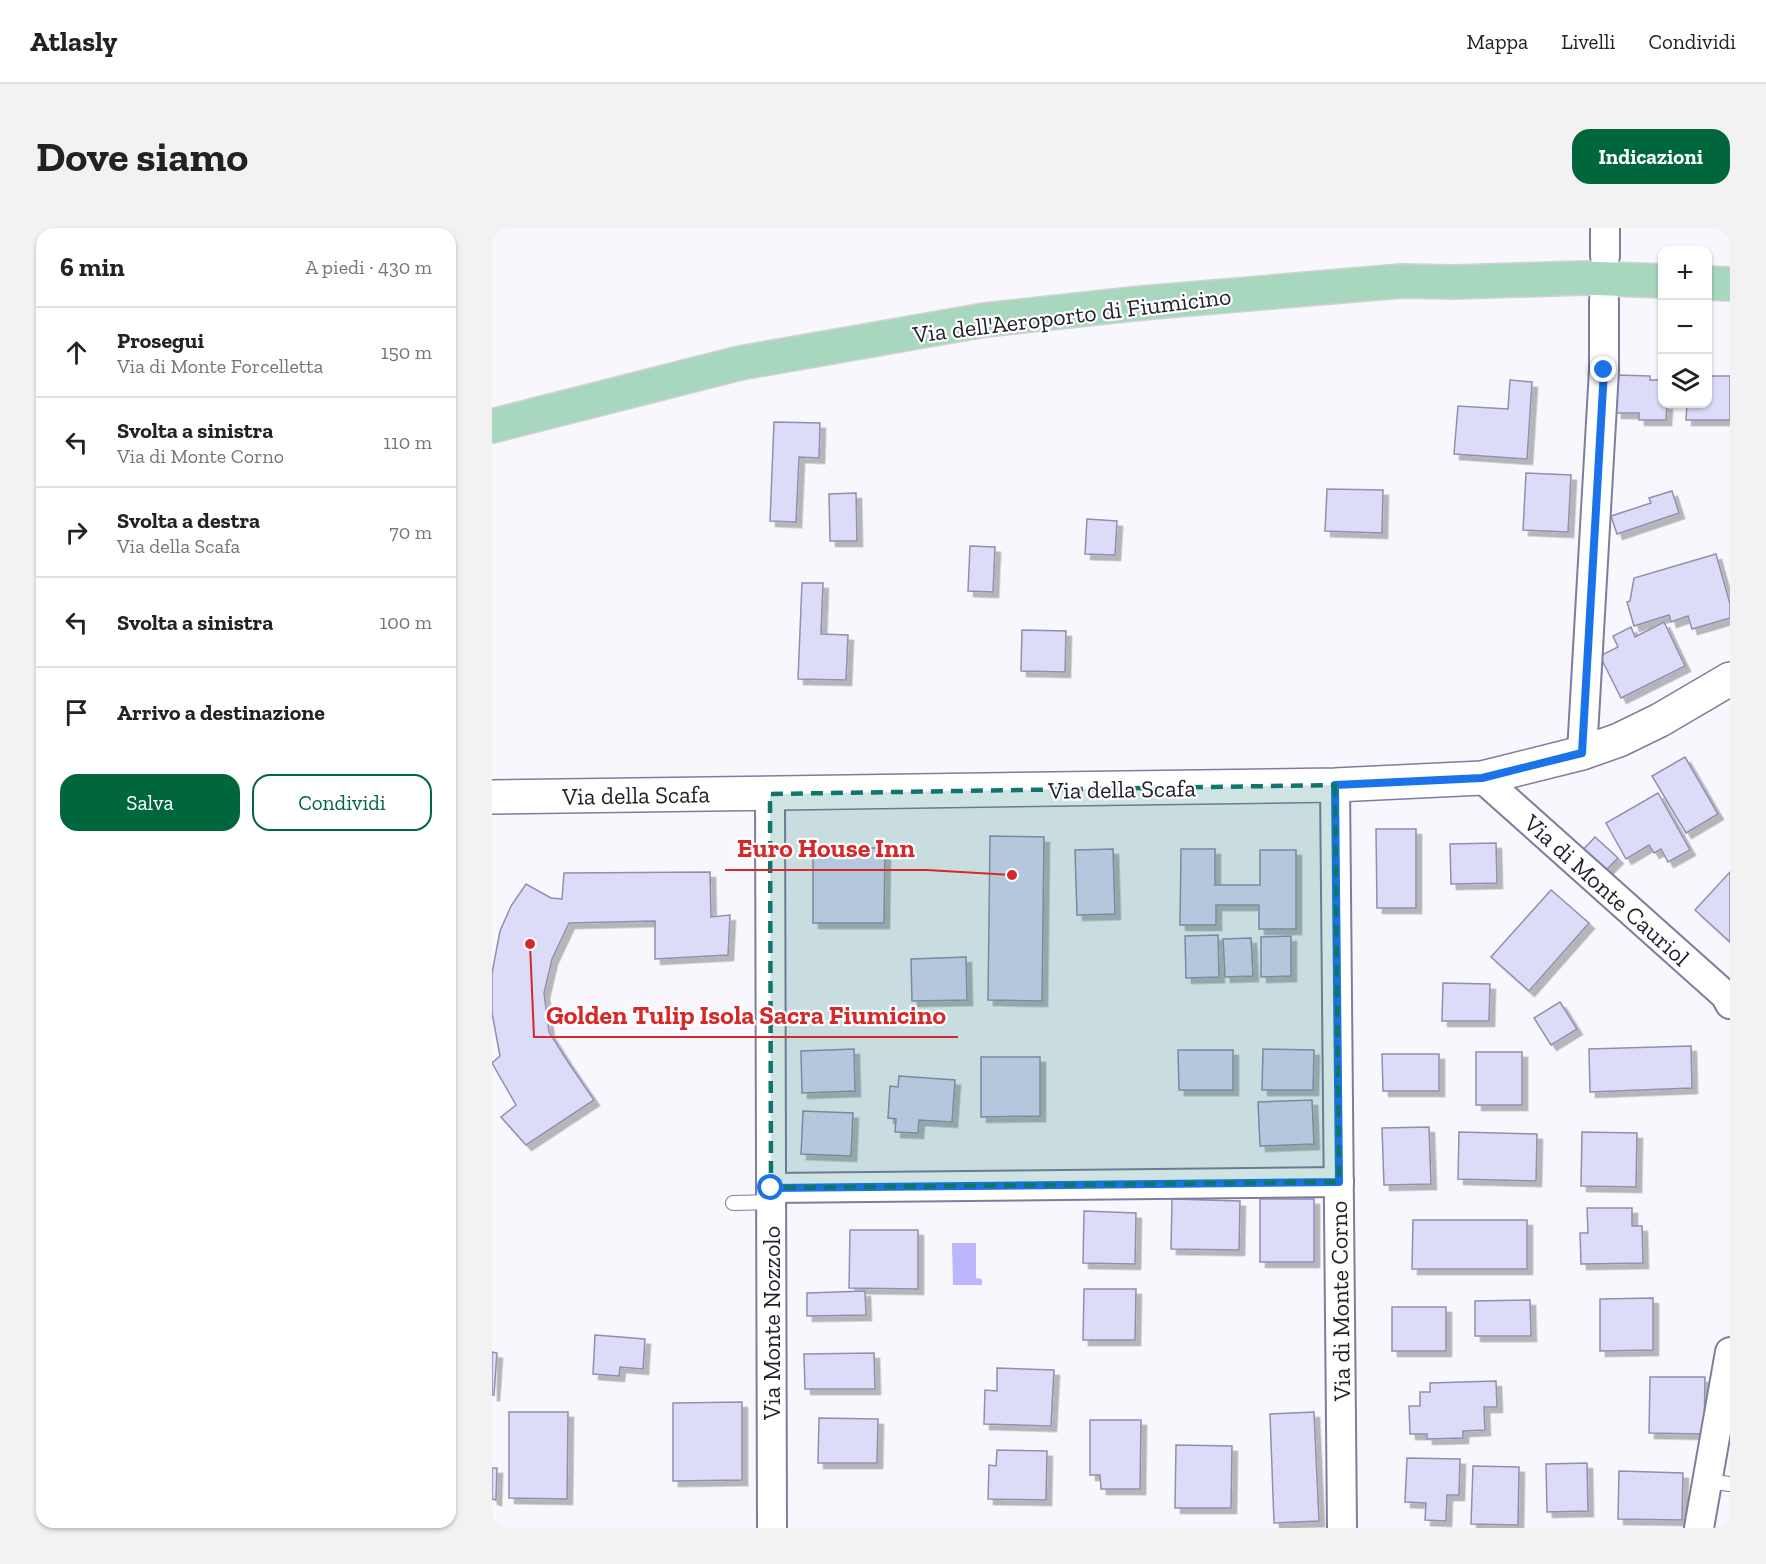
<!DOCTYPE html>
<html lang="it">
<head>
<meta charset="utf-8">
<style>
  :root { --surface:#fff; --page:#f2f2f2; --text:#222; --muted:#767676; --line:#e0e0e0; --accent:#00673d }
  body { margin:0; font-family:"Zilla Slab",serif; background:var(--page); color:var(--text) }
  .controls { position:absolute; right:18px; top:18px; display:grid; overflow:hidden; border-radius:12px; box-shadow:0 2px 4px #0004 }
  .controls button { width:54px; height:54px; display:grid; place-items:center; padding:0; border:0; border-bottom:2px solid var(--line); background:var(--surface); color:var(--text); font:30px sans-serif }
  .stop { position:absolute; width:18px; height:18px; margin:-14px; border:4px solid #1a73e8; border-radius:50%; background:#fff }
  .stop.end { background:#1a73e8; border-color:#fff; box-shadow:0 2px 6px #0008 }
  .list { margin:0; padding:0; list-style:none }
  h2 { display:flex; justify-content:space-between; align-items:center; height:78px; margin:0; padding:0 24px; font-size:26px }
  h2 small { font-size:20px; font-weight:400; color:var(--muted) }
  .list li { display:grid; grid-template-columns:39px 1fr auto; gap:18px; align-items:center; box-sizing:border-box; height:90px; padding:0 24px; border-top:2px solid var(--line) }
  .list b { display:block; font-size:22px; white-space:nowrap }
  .list p { margin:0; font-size:20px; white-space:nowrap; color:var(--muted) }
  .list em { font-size:20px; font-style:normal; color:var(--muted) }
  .actions { display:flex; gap:12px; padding:18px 24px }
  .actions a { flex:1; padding:14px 0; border:2px solid var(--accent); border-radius:18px; text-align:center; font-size:21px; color:var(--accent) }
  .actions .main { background:var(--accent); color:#fff }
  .icon { flex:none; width:33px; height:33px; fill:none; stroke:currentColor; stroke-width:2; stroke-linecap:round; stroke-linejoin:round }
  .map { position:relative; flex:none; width:1238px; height:1300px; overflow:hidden; border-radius:18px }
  header { display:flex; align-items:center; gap:36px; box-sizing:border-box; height:84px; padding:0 30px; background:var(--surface); border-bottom:2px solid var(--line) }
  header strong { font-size:28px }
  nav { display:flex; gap:33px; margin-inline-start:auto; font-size:21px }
  .intro { display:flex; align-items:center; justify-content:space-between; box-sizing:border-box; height:144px; padding:0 36px }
  h1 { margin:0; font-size:42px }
  .button { padding:15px 27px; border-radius:18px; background:var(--accent); color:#fff; font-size:21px; font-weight:700 }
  main { display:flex; gap:36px; padding:0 36px }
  aside { flex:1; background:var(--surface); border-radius:18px; box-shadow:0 2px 4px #0004 }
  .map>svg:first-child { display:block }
  .water { fill:#bcb6fb }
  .building { fill:#dddcf8; stroke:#918fae; stroke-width:1.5; filter:url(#shadow) }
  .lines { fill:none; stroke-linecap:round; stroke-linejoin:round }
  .service-casing { stroke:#7f7d9c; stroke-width:16 }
  .minor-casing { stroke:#7f7d9c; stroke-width:32 }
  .tertiary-casing { stroke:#7f7d9c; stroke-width:36 }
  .primary-casing { stroke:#d2d2d4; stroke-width:36 }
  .service { stroke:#fff; stroke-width:14 }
  .minor { stroke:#fff; stroke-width:28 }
  .tertiary { stroke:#fff; stroke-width:33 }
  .primary { stroke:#a7d7bc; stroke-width:33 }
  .route { stroke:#1a73e8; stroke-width:8 }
  .marked { fill:#0f766e; fill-opacity:0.2; stroke:#0f766e; stroke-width:4.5; stroke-dasharray:12 8; stroke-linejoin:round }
  .labels { text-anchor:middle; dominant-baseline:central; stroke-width:4.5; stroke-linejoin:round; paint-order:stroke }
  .street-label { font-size:24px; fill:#1f1e2a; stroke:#fff }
  .leader { fill:none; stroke:#d62828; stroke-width:2 }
  .callout-dot { fill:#d62828; stroke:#fff; stroke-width:2 }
  .callout-label { font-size:26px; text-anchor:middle; font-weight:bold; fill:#d62828; stroke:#fff; stroke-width:4.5; stroke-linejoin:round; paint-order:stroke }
</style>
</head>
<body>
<header>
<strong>Atlasly</strong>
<nav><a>Mappa</a><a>Livelli</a><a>Condividi</a></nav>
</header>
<div class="intro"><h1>Dove siamo</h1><a class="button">Indicazioni</a></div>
<main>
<aside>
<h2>6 min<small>A piedi · 430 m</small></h2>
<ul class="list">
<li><svg class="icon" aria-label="ahead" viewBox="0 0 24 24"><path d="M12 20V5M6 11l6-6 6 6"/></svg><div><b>Prosegui</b><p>Via di Monte Forcelletta</p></div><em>150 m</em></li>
<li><svg class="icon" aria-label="left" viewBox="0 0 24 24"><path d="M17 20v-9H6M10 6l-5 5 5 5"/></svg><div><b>Svolta a sinistra</b><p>Via di Monte Corno</p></div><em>110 m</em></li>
<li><svg class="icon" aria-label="right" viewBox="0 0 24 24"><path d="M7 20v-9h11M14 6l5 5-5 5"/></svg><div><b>Svolta a destra</b><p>Via della Scafa</p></div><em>70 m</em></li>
<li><svg class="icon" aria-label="left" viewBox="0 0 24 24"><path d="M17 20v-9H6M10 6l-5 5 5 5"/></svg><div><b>Svolta a sinistra</b></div><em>100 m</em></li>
<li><svg class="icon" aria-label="arrive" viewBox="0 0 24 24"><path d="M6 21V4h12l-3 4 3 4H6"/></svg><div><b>Arrivo a destinazione</b></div></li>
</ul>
<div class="actions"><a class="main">Salva</a><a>Condividi</a></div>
</aside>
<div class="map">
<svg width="1238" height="1300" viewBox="0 0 1238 1300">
  <defs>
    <filter id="shadow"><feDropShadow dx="5.5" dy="5.5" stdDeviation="0" flood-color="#0004"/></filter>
  </defs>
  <rect width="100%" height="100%" fill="#f8f7fe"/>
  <polygon class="water" points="460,1015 484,1015 484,1050 490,1051 490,1057 461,1057"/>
  <g class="building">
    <polygon points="1125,147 1158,148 1158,152 1170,152 1170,176 1175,176 1174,192 1147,192 1147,185 1124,185"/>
    <polygon points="1216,148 1238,148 1238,192 1194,192 1195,176 1216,176"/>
    <polygon points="1018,152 1040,154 1035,231 962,226 966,178 1016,181"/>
    <polygon points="282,194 328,195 327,230 307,229 304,294 278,293"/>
    <polygon points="1034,245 1079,247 1076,304 1031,302"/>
    <polygon points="835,261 891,262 890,305 833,303"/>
    <polygon points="1180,263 1187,285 1125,306 1119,288 1159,275 1157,270"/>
    <polygon points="364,265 365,313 338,313 337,266"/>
    <polygon points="595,291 625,293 623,327 593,326"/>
    <polygon points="478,318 503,319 501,364 476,363"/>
    <polygon points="1224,326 1238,376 1238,390 1200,401 1196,388 1179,394 1177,387 1142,398 1135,374 1138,373 1142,350"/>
    <polygon points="310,355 331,355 329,406 356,407 354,452 306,451"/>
    <polygon points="1172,394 1193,438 1129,470 1108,428 1126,419 1121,408 1139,399 1143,409"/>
    <polygon points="530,402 574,403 573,444 529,443"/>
    <polygon points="1193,529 1226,586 1194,605 1160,548"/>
    <polygon points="1166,565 1198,622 1176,634 1169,621 1162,625 1157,617 1134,631 1114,595"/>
    <polygon points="884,601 924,601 924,680 885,680"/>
    <polygon points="498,608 552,609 550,773 496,772"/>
    <polygon points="1103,609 1126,630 1111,645 1089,624"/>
    <polygon points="1004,615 1005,655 959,656 958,616"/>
    <polygon points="321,620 393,620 392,695 321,695"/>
    <polygon points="621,621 623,686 585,687 583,622"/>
    <polygon points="689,621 723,621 723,657 768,657 768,622 804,622 804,701 767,701 767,677 724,677 724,697 688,697"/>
    <polygon points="218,644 219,689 238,687 236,727 163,731 163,693 77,695 60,731 52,765 57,804 76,834 102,872 34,917 9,889 24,877 0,835 8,828 0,785 0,745 8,703 19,678 34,656 59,670 70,671 72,645"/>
    <polygon points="1238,644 1238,714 1203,682"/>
    <polygon points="1059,662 1097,695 1037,763 999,729"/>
    <polygon points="726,707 727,749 694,750 693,708"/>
    <polygon points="799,708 799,748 769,749 769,709"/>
    <polygon points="759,710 761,748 733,749 731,711"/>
    <polygon points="474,729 475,772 420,773 419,731"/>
    <polygon points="951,755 998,756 997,793 950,793"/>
    <polygon points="1068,774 1085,801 1059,817 1042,790"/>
    <polygon points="1199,818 1200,860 1098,864 1097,821"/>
    <polygon points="362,821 363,863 310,865 309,823"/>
    <polygon points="771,821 822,822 821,862 770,862"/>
    <polygon points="686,822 741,822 741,862 687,862"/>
    <rect x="984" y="824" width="46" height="53"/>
    <polygon points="890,826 947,826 947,863 891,863"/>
    <polygon points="489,829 548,829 548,888 489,889"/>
    <polygon points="407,848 463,852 460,894 427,892 426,905 403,904 404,891 396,890 398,858 406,859"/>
    <polygon points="820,872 822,916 768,918 766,874"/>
    <polygon points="311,883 361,885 359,928 309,926"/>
    <polygon points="937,899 939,956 892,957 890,900"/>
    <polygon points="967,904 1045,906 1044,953 966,951"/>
    <polygon points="1090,904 1145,905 1144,959 1089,958"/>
    <polygon points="680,971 748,973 747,1022 679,1021"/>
    <rect x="768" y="971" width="54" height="63"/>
    <polygon points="1095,980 1140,980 1140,998 1150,998 1151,1035 1089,1036 1088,1005 1096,1005"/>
    <polygon points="592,983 644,985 643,1036 591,1035"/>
    <polygon points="921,992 1035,992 1035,1041 920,1041"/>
    <polygon points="358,1002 426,1002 426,1061 357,1060"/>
    <polygon points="592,1061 644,1061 643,1112 591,1112"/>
    <polygon points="373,1063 374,1087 315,1088 315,1065"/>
    <polygon points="1161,1070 1161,1122 1108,1123 1108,1071"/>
    <polygon points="1038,1072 1039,1108 983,1108 983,1073"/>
    <rect x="900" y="1079" width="54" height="44"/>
    <polygon points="103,1107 153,1111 151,1141 128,1139 127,1148 101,1146"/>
    <polygon points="0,1124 5,1125 2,1167 0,1167"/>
    <polygon points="382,1125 383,1161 313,1161 312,1126"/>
    <polygon points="505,1140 562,1142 559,1198 492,1196 493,1162 505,1163"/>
    <polygon points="1158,1149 1213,1149 1212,1206 1157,1205"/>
    <polygon points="1004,1153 1005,1179 992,1179 993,1202 971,1203 971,1210 935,1211 935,1206 918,1206 917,1178 928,1178 928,1164 938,1164 938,1155"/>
    <polygon points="250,1174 250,1252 181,1253 181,1175"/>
    <polygon points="17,1184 76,1184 75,1271 17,1270"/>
    <polygon points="822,1184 827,1293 782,1295 778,1186"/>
    <polygon points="327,1190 386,1191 385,1235 326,1235"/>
    <polygon points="598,1192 649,1192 648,1261 609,1261 608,1247 598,1247"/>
    <polygon points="684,1217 740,1218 739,1280 683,1280"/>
    <polygon points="505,1222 555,1223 554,1272 496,1271 497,1237 504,1238"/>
    <polygon points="915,1230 968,1231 967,1267 955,1267 954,1293 933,1292 934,1275 913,1274"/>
    <polygon points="1095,1235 1096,1283 1055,1284 1054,1236"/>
    <polygon points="981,1238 1027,1239 1026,1297 979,1296"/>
    <polygon points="0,1240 5,1240 4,1272 0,1271"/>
    <polygon points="1127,1243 1191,1245 1190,1292 1126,1291"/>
  </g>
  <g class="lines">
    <g class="service-casing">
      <g id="service">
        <polyline points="241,975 279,974"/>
        <polyline points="1215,1253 1238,1256"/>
      </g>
    </g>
    <g class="minor-casing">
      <g id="minor">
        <polyline points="1113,28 1113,0"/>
        <polyline points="1090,525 1112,142 1112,72"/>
        <polyline points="990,550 1233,767 1238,776"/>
        <polyline points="843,557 850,1300"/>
        <polyline points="278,566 280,1300"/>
        <polyline points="279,960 847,954"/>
        <polyline points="1207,1300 1238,1124"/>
      </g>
    </g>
    <g class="tertiary-casing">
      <polyline id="tertiary" points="0,569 843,557 990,550 1090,525 1127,512 1168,492 1238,451"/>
    </g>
    <g class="primary-casing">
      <g id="primary">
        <polyline points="1216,55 1238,56"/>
        <polyline points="0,198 248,135 493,92 650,75 909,53 963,54 1093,50 1170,53"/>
      </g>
    </g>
    <use href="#service" class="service"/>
    <use href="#minor" class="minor"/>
    <use href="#tertiary" class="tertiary"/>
    <use href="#primary" class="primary"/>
  </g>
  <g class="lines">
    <polyline class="route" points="279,960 847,954 843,557 990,550 1090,525 1112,142"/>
  </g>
  <path class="marked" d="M 843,557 L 847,954 L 279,960 L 278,566 Z"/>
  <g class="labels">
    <g class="street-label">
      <text transform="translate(580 87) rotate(-7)">Via dell'Aeroporto di Fiumicino</text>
      <text transform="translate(630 561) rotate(-1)">Via della Scafa</text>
      <text transform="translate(144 567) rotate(-1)">Via della Scafa</text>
      <text transform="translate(1115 662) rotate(42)">Via di Monte Cauriol</text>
      <text transform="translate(848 1073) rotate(-91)">Via di Monte Corno</text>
      <text transform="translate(279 1095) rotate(-90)">Via Monte Nozzolo</text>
    </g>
  </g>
  <path class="leader" d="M520 647L435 642H233M38 716L42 809H466"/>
  <g class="callout-dot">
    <circle cx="520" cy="647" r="6"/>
    <circle cx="38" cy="716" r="6"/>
  </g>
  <g class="callout-label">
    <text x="334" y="629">Euro House Inn</text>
    <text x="254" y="796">Golden Tulip Isola Sacra Fiumicino</text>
  </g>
</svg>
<div class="controls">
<button>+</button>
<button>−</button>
<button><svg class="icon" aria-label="layers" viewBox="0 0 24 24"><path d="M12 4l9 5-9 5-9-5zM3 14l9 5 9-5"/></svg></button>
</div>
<div class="stop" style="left:279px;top:960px"></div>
<div class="stop end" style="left:1112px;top:142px"></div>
</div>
</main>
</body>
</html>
